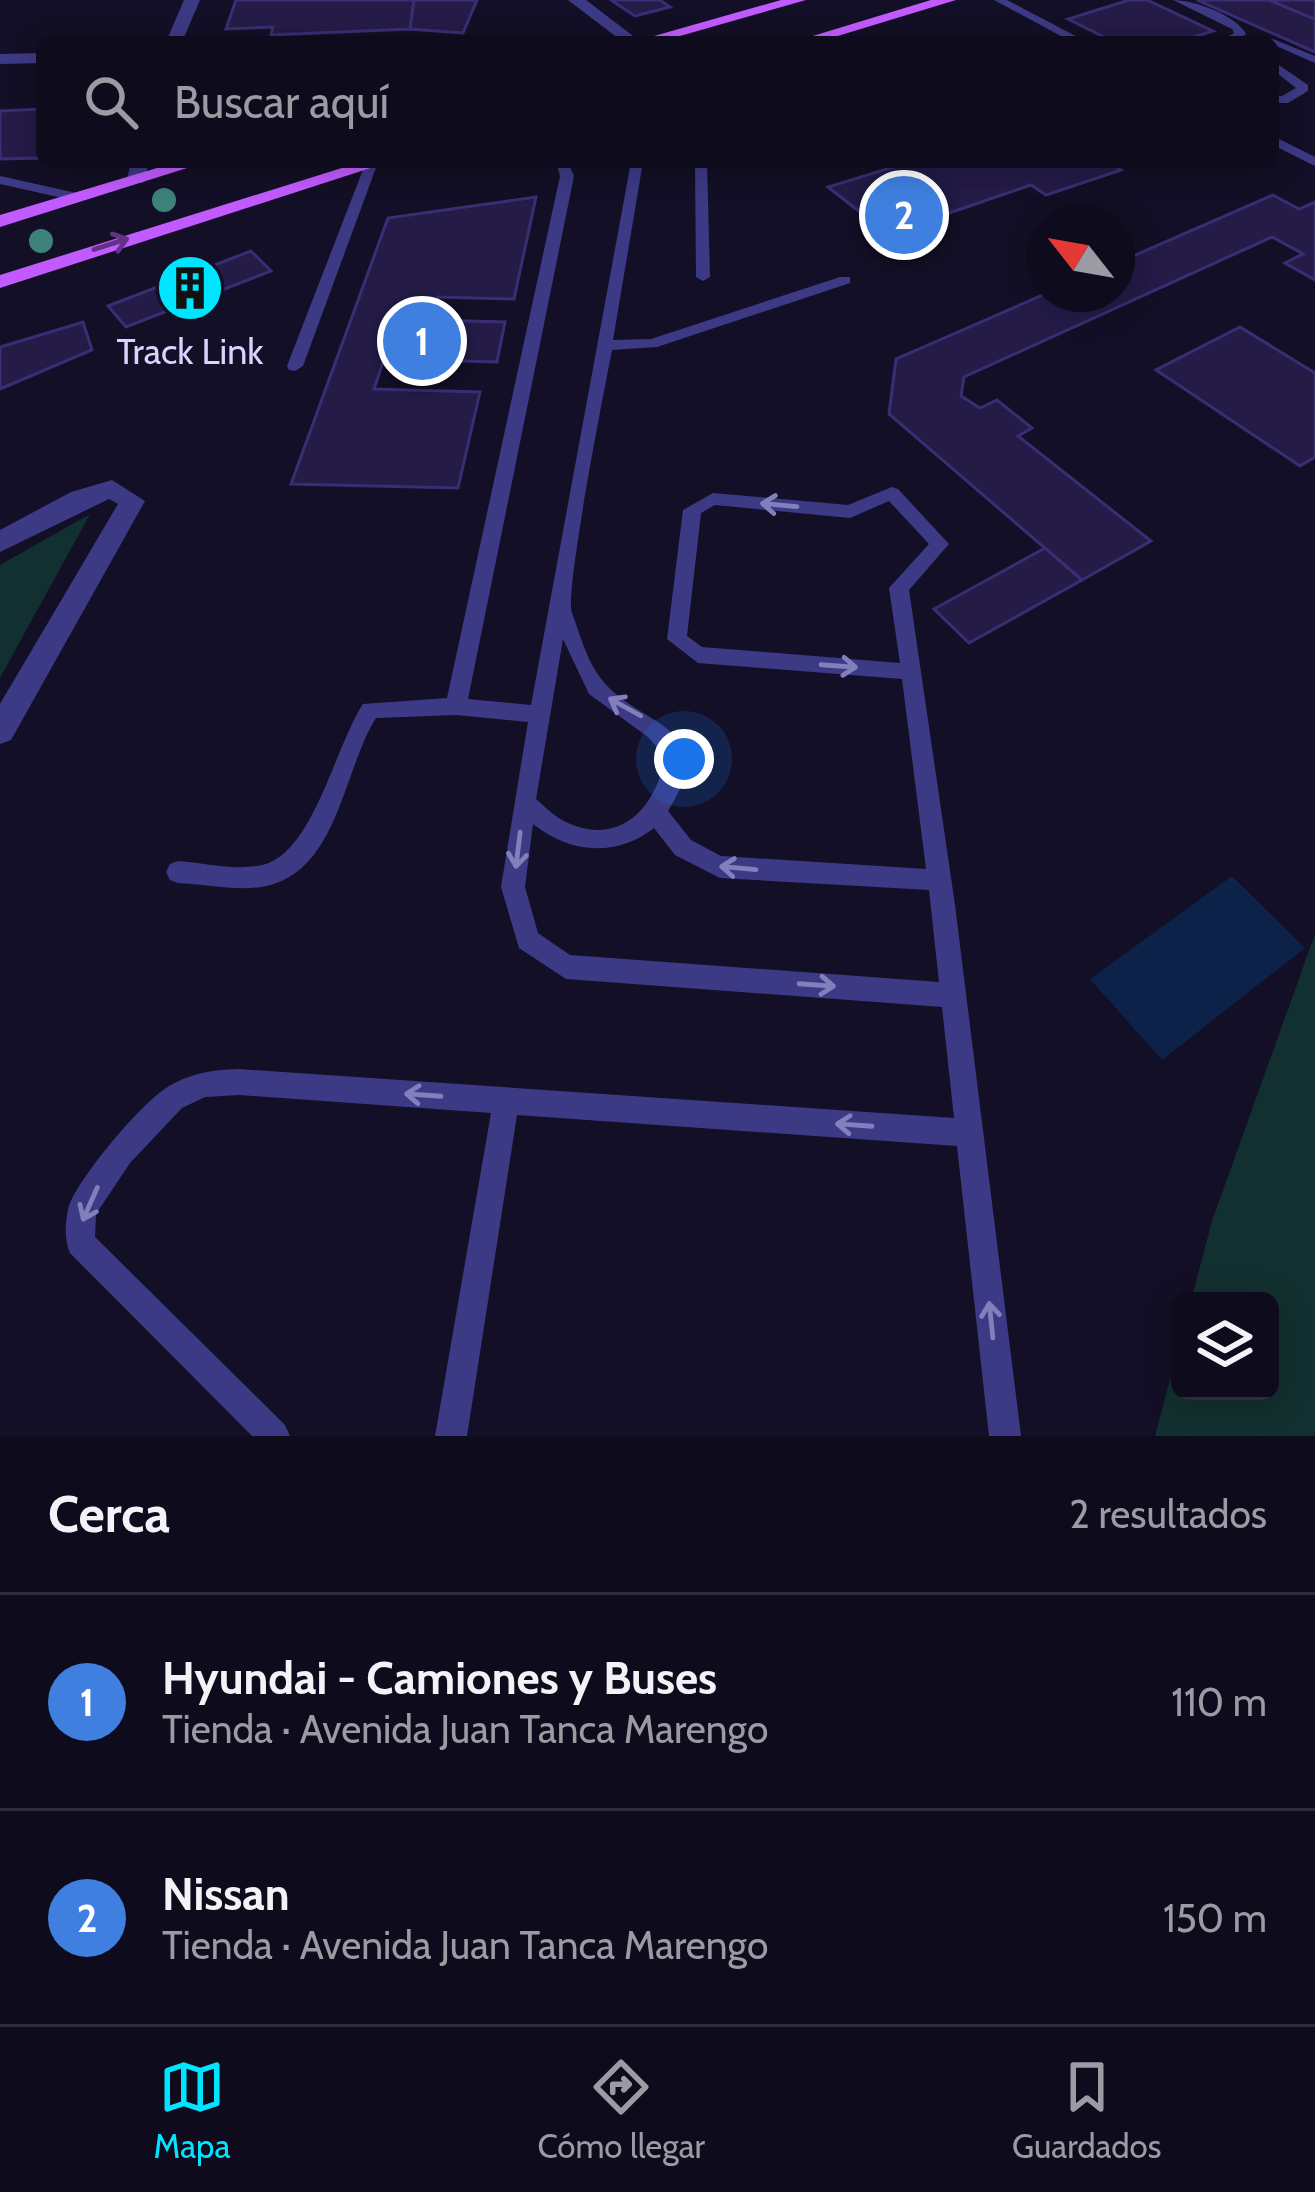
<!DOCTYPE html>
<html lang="es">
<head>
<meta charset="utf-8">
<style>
  :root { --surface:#0e0b1c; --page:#171425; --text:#f1f3f6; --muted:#9b9ba3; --line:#2e2b3b; --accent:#00e5ff }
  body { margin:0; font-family:Cabin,sans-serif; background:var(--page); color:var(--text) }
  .controls { position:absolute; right:36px; bottom:36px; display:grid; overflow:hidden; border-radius:18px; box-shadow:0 6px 30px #0003 }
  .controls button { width:108px; height:108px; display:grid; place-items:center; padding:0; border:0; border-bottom:3px solid var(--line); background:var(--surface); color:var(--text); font:60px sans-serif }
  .compass { position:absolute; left:1027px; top:204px; width:108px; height:108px; border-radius:50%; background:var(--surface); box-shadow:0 6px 30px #0003; rotate:301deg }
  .you { position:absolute; left:684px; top:759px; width:42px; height:42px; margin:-30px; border:9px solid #fff; border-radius:50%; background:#1a73e8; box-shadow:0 0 0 18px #1a73e833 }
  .badge { display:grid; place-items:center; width:78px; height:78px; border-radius:50%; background:var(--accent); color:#fff; font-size:39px; font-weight:700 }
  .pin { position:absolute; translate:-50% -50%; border:6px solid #fff; box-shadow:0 3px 12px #0006 }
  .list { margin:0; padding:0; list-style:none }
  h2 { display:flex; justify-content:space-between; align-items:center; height:156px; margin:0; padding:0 48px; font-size:51px }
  h2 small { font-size:39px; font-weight:400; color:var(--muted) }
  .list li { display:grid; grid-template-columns:78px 1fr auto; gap:36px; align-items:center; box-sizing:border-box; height:216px; padding:0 48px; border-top:3px solid var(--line) }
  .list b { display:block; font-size:45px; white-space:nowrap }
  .list p { margin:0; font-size:39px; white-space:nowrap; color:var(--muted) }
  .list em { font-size:39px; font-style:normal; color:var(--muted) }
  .icon { flex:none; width:66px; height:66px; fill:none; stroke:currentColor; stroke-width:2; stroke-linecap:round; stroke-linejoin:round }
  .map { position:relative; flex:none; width:1315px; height:1436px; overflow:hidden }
  .search { position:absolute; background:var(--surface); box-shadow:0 6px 30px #0003; left:36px; right:36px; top:36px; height:132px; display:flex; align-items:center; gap:30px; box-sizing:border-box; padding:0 42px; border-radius:18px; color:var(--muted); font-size:45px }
  .sheet { height:588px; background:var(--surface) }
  nav { display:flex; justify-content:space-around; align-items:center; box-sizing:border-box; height:168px; border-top:3px solid var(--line); background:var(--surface); font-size:33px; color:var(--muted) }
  nav a { display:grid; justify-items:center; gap:6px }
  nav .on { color:var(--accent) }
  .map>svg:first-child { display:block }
  .green { fill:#12302f }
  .water { fill:#0c2248 }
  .building { fill:#241b47; stroke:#3b2d73; stroke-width:3 }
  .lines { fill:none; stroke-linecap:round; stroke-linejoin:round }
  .lane { fill:#3d3a85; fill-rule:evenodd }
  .street { fill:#3d3a85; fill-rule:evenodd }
  .primary { fill:#c25bff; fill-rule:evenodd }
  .tree { fill:#3d827b }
  .oneway { stroke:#623188 }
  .oneway2 { stroke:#837fbc }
  .labels { text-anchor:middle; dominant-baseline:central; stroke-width:12; stroke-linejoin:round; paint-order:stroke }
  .far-poi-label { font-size:36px; fill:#d9d4ff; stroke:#130f26 }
</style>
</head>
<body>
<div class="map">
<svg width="1315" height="1436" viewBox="0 0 1315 1436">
  <rect width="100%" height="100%" fill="#130f26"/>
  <g class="green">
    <polygon points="90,514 0,678 0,565"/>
    <polygon points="1315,934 1315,1436 1155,1436 1180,1342 1180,1391 1270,1391 1270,1301 1191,1301 1212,1221"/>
  </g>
  <polygon class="water" points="1232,876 1305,948 1162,1060 1090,979"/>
  <g class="building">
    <polygon points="236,0 414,0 410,29 271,35 273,27 226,29"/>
    <polygon points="414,0 477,0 463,33 410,29"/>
    <polygon points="611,0 660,0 670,7 635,16"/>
    <polygon points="1129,0 1147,0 1213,31 1178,42 1114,42 1068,19"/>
    <polygon points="1197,0 1269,0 1315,19 1315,52"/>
    <polygon points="1269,0 1315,0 1315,19"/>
    <polygon points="42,109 42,158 0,159 0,111"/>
    <polygon points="897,162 1109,162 1121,170 1046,195 1031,185 888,234 828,187 900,165"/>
    <polygon points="1273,195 1299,209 1315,202 1315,280 1285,263 1303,254 1272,237 964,377 961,396 980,408 997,400 1032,428 1018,436 1151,541 1082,580 889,414 896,359 1045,294 1117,294 1117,263"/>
    <polygon points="536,197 514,299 438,297 431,320 505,322 497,362 384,359 374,389 480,392 458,488 291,484 388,218"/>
    <polygon points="251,251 271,271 126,327 108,306"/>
    <polygon points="83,322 92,350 0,389 0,347"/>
    <polygon points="1240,327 1315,373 1315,457 1300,466 1156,370"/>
    <polygon points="1045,548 1082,580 969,643 934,609"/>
  </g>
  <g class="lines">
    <g class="lane">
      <polygon points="994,0 1007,0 1087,42 1072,42"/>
      <path d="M 1173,0 C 1194,0 1236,15 1246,34 L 1236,42 L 1198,42 C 1209,35 1223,41 1234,33 L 1232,29 Z"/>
      <polygon points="1273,39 1315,56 1315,63 1267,42"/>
      <polygon points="1273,61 1308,85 1308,91 1288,103 1273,103 1273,95 1282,96 1296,88 1273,70"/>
      <polygon points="1273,136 1315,157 1315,166 1273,145"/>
      <polygon points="366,162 377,165 303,366 295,371 289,370 287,366"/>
      <path d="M 556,162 L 568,162 L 574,176 L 468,699 L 531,705 L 631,162 L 643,162 L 613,340 L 651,339 L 840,277 L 850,277 L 850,283 L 657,347 L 612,350 C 605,387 564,594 572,613 C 580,634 587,662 602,680 C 642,729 722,724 668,811 L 691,840 L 721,856 L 926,869 L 902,679 L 698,663 L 667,639 L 683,510 L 713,493 L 848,505 L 892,487 L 898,489 L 949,544 L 909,590 L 955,905 L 1021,1436 L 989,1436 L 957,1146 L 517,1115 L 467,1436 L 435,1436 L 491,1113 L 239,1095 L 205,1097 L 182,1108 L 130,1163 L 96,1214 L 95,1237 L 285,1425 L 290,1436 L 252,1436 L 70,1253 C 64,1240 65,1220 69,1206 C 80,1176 139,1106 166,1088 C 190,1073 212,1070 239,1069 L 954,1118 L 942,1007 L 566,979 L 519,948 L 501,887 L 528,722 L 456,715 L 376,718 C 342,772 338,875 261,887 C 234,891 205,884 178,883 L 170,880 L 166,872 L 170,864 L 178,861 C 205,863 235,871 262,865 C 313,854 335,746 363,704 L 447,698 L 560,176 ZM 889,501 L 929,544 L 889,588 L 900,663 L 702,647 L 687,636 L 701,513 L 715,505 L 850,518 ZM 563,639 L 589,694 L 648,737 L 665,756 C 657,806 621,848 566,822 C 555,817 545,807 536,799 ZM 533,824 C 569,853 616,858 654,828 L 675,855 L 720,878 L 929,890 L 939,982 L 570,955 L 538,933 L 525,887 Z"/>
      <polygon points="695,162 707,162 710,277 703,281 696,277"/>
      <polygon points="0,176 81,194 83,197 76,201 0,184"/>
    </g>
    <g class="street">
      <polygon points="184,0 200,0 182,42 166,42"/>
      <polygon points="568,0 586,0 641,42 623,42"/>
      <polygon points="42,53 42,63 0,64 0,54"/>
      <polygon points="131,162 149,162 143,183 127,179"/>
      <polygon points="112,480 145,501 11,740 0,744 0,704 118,504 109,499 0,552 0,530 71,492"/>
    </g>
    <g class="primary">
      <polygon points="781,0 806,0 659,42 633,42"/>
      <polygon points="931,0 956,0 818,42 793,42"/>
      <polygon points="177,162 206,162 0,227 0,215"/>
      <polygon points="361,162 389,162 0,288 0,275"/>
    </g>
  </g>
  <g class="tree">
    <circle cx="164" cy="200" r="12"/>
    <circle cx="41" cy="241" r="12"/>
  </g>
  <defs><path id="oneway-shaft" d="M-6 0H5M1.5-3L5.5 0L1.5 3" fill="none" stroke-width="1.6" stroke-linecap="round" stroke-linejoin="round" transform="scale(3)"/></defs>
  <use class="oneway" href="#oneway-shaft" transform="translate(111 244) rotate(-18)"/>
  <g class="oneway2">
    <use href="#oneway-shaft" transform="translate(779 505) rotate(-175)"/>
    <use href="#oneway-shaft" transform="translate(839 666) rotate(4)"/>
    <use href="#oneway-shaft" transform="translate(625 707) rotate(-151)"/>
    <use href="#oneway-shaft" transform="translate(518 850) rotate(97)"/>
    <use href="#oneway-shaft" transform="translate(738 868) rotate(-175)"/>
    <use href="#oneway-shaft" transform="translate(817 985) rotate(4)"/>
    <use href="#oneway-shaft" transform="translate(423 1095) rotate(-176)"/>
    <use href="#oneway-shaft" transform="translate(854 1125) rotate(-176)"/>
    <use href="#oneway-shaft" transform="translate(90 1204) rotate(114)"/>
    <use href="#oneway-shaft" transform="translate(991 1320) rotate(-96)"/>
  </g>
  <defs>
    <g id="building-disc" transform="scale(3.45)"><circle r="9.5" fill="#00e5ff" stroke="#130f26"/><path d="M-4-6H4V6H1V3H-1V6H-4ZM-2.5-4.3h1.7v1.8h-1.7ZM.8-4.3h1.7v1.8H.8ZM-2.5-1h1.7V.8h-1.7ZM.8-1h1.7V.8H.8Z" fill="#111"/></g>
  </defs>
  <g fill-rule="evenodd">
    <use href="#building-disc" x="190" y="288"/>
  </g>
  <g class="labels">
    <g class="far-poi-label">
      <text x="190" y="351">Track Link</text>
    </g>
  </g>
</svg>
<div class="controls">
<button><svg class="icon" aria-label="layers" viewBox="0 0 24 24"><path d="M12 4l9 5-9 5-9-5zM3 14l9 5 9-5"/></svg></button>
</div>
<svg class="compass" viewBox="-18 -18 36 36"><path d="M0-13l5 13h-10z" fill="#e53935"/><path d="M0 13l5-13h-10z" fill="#9b9ba3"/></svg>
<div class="you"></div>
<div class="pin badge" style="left:422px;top:341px;background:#3f7fe0">1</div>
<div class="pin badge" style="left:904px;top:215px;background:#3f7fe0">2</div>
<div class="search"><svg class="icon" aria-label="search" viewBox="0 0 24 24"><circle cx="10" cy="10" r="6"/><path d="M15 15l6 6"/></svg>Buscar aquí</div>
</div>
<section class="sheet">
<h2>Cerca<small>2 resultados</small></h2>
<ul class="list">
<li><span class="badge" style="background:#3f7fe0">1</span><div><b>Hyundai - Camiones y Buses</b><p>Tienda · Avenida Juan Tanca Marengo</p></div><em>110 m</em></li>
<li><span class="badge" style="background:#3f7fe0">2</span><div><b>Nissan</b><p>Tienda · Avenida Juan Tanca Marengo</p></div><em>150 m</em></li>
</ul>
</section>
<nav>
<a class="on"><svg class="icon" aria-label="map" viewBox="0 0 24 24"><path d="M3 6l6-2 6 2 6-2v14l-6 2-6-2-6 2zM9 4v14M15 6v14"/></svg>Mapa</a>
<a><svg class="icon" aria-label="directions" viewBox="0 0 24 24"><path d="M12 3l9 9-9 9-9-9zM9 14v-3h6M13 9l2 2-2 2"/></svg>Cómo llegar</a>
<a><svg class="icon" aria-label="saved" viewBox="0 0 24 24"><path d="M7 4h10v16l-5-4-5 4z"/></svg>Guardados</a>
</nav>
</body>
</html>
